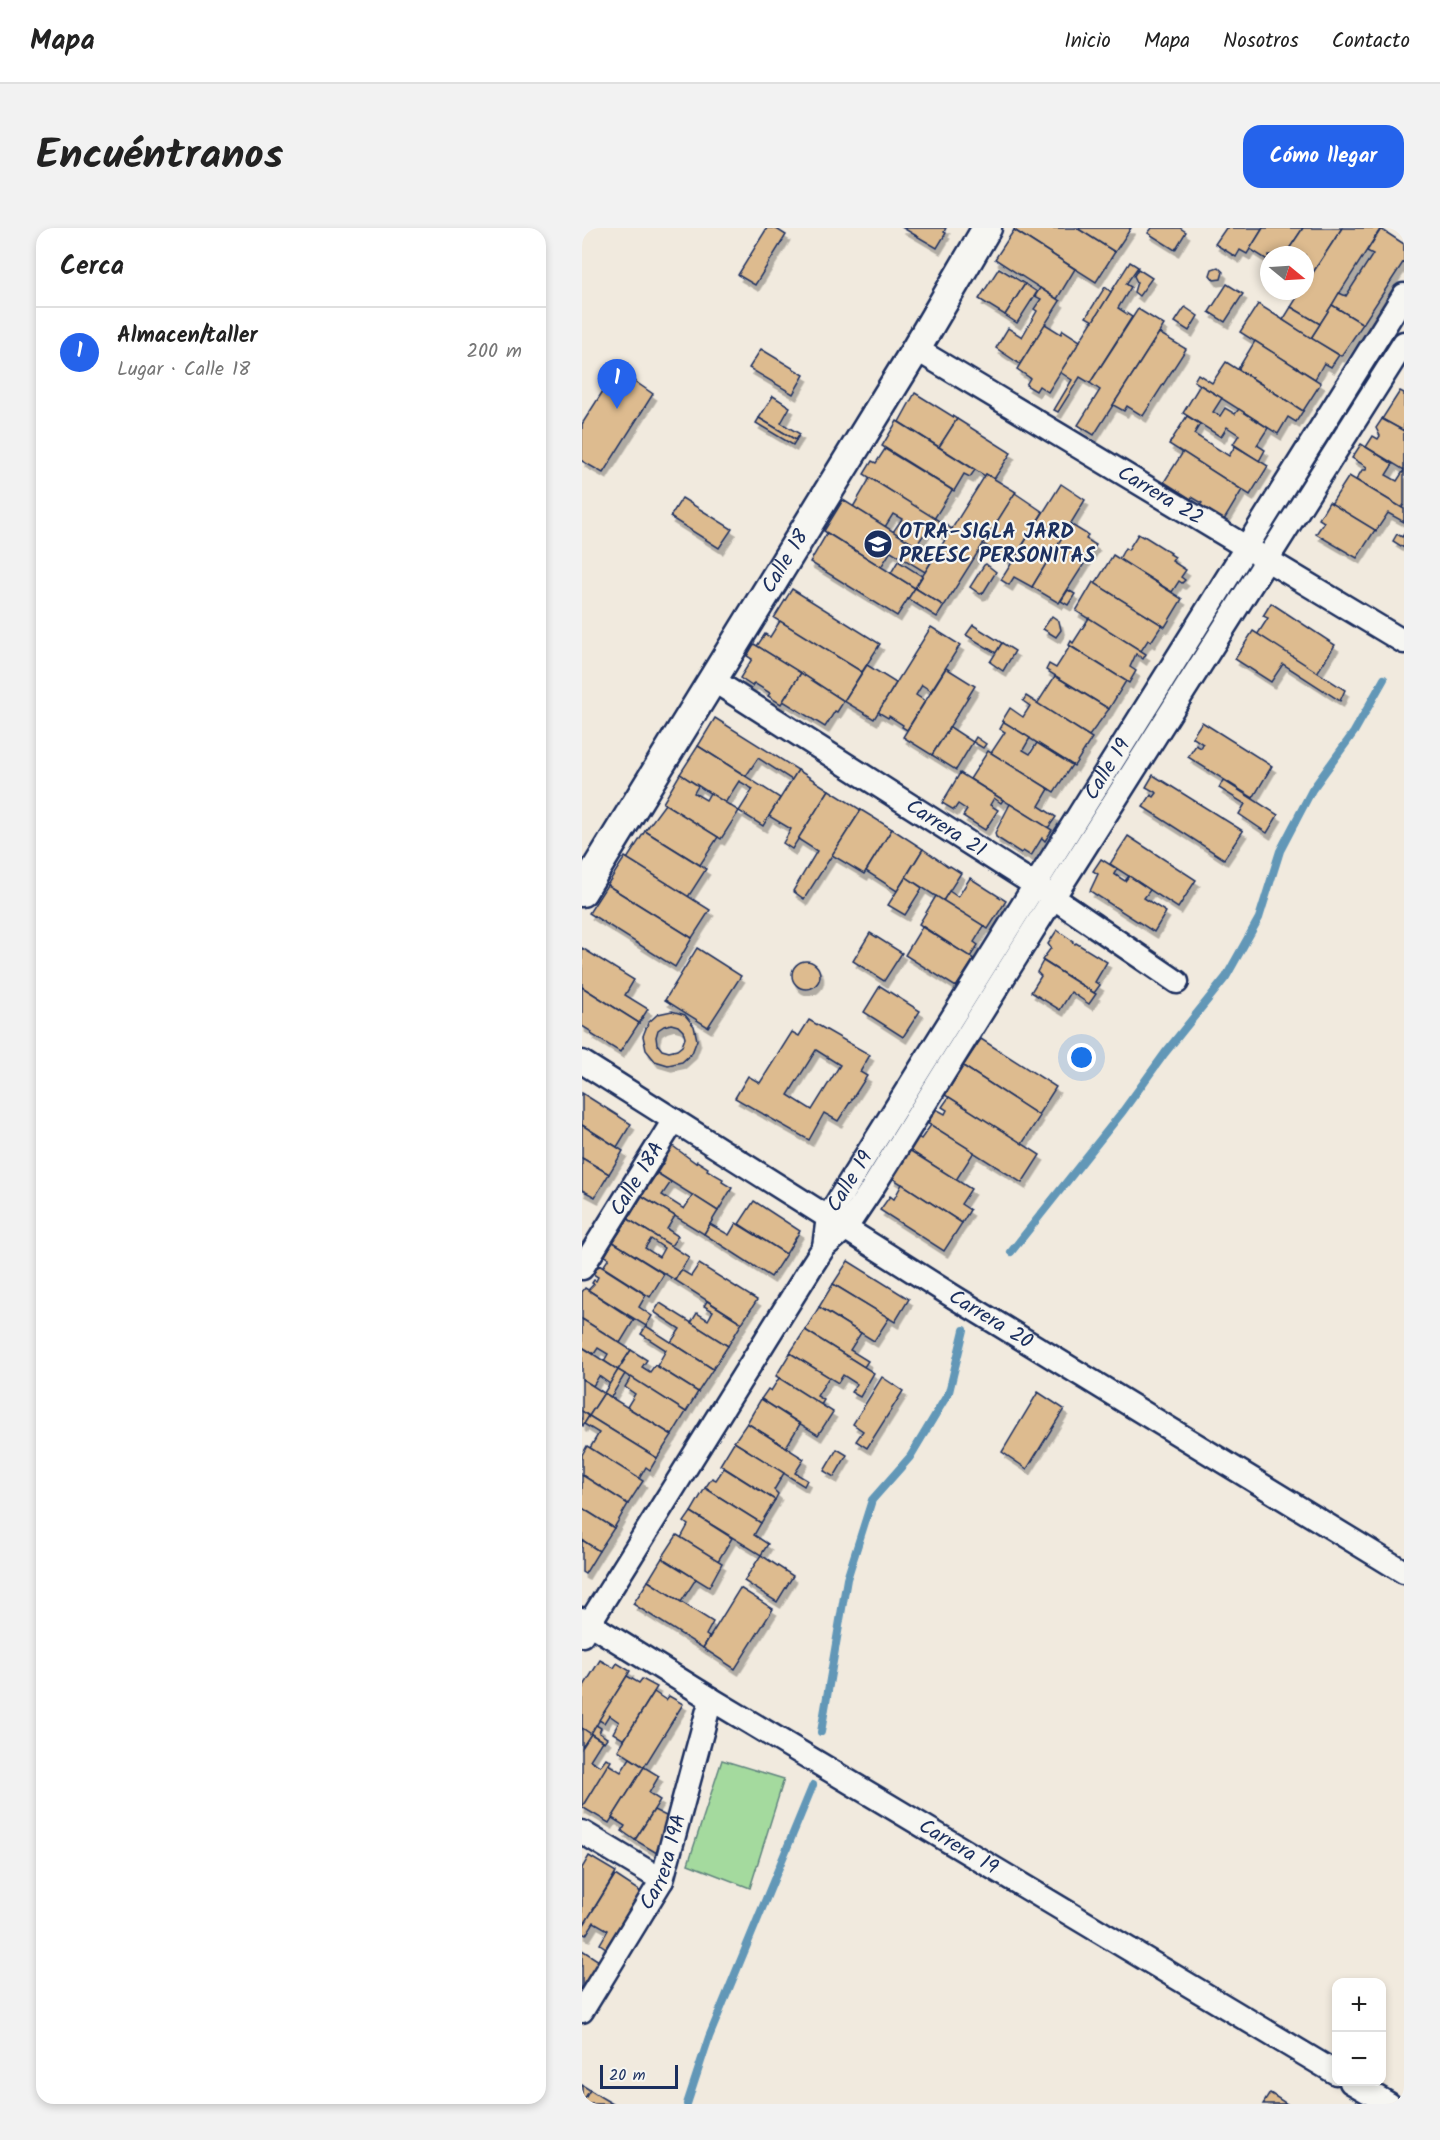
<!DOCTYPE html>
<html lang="es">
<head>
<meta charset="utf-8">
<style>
  :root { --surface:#fff; --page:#f2f2f2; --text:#222; --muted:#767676; --line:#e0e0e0; --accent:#2563eb }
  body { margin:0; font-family:Kalam,sans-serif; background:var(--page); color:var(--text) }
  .controls { position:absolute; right:18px; bottom:18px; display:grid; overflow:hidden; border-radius:12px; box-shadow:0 3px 9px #0003 }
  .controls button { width:54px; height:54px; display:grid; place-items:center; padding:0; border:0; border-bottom:2px solid var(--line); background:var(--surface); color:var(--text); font:30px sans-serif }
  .compass { position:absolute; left:678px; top:18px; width:54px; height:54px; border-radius:50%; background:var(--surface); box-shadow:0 3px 9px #0003; rotate:108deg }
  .scale { position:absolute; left:18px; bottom:15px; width:78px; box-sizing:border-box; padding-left:6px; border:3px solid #1b2f5e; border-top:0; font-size:16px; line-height:21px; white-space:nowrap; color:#1b2f5e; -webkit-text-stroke:4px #f6f6f2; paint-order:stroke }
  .you { position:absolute; left:500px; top:830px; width:21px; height:21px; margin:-15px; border:4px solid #fff; border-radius:50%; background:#1a73e8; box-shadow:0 0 0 9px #1a73e833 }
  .badge { display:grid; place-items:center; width:39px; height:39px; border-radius:50%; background:var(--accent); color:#fff; font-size:20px; font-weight:700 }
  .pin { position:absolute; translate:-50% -50px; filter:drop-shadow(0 2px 3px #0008) }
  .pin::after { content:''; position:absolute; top:32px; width:21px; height:18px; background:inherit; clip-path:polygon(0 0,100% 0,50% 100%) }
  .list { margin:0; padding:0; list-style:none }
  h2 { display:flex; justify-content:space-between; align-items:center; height:78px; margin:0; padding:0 24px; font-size:26px }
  h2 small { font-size:20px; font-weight:400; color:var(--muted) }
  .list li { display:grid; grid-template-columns:39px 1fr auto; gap:18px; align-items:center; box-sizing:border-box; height:90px; padding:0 24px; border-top:2px solid var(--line) }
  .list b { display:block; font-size:22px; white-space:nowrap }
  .list p { margin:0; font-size:20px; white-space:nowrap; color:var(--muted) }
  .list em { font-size:20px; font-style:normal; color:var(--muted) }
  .map { position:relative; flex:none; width:822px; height:1876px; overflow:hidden; border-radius:18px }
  header { display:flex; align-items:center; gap:36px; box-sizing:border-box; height:84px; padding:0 30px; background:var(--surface); border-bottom:2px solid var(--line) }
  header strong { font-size:28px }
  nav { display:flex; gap:33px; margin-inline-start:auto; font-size:21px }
  .intro { display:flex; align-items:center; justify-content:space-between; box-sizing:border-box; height:144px; padding:0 36px }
  h1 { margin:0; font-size:42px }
  .button { padding:15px 27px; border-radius:18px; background:var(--accent); color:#fff; font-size:21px; font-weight:700 }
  main { display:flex; gap:36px; padding:0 36px }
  aside { flex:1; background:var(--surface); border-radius:18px; box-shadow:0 3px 9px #0003 }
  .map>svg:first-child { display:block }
  .green { fill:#a4da9e; stroke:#60847e; stroke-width:1.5 }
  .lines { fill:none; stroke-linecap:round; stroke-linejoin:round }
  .stream { stroke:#6297b7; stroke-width:8 }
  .building { fill:#ddbb8f; stroke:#1b2f5e; stroke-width:1.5; fill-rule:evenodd; filter:url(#shadow) }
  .minor-casing { stroke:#1b2f5e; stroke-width:27 }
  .tertiary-casing { stroke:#1b2f5e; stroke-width:33 }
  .minor { stroke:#f6f6f2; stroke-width:22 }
  .tertiary { stroke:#f6f6f2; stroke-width:28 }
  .labels { text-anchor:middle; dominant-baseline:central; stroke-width:4.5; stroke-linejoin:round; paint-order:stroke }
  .street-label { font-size:21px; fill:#1b2f5e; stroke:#f6f6f2 }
  .poi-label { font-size:21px; font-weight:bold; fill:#1b2f5e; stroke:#f6f6f2; text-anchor:start }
</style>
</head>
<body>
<header>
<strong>Mapa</strong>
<nav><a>Inicio</a><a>Mapa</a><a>Nosotros</a><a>Contacto</a></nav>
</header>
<div class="intro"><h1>Encuéntranos</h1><a class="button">Cómo llegar</a></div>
<main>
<aside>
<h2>Cerca<small></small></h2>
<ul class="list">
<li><span class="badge">1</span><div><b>Almacen/taller</b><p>Lugar · Calle 18</p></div><em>200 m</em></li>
</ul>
</aside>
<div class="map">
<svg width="822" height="1876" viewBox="0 0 822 1876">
  <defs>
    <filter id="shadow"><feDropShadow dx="3.5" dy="6" stdDeviation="0" flood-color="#0004"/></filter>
  </defs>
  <rect width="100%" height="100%" fill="#f1eade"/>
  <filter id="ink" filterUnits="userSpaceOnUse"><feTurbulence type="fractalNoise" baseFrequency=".0167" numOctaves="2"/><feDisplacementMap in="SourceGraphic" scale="12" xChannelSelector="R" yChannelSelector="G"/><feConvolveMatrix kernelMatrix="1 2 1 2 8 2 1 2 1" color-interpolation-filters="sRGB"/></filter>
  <g filter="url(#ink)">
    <polygon class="green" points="140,1532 202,1551 168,1660 106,1636"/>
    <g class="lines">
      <g class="stream">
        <polyline points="429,1024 541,883 583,825 644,749 677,690 698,623 730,562 772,504 802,451"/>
        <polyline points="239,1504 265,1351 290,1272 328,1229 367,1164 382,1102"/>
        <polyline points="105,1876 127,1809 231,1557"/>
      </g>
    </g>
    <g class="building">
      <polygon points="185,0 193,0 204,7 173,57 156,47"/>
      <polygon points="321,0 364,0 362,4 364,5 355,20"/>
      <polygon points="433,0 495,0 533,24 514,54 432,2"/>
      <polygon points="495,0 549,0 533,24"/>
      <polygon points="570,0 598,0 604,4 593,22 566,5"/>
      <polygon points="644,0 681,0 665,26 658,22 654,29 633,16"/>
      <polygon points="681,0 721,0 703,27 687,27 687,33 668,21"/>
      <polygon points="721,0 760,0 726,52 723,50 723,27 703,27"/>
      <polygon points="760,0 799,0 738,96 709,79 719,63 723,63 723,57"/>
      <polygon points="799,1 822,16 822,33 781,96 750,77 757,65 764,68 791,26 785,23"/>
      <polygon points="432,2 493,41 475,71 413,31"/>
      <polygon points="548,34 556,39 544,56 549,59 536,80 550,89 508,155 498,149 476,184 472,182 490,152 478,144"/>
      <polygon points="636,39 641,44 639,51 632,52 628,47 630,41"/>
      <polygon points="417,40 443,56 423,87 397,71"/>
      <polygon points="556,41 570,50 557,68 552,64 555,54 552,48"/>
      <polygon points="443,56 455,64 435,95 423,87"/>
      <polygon points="645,56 661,66 643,94 627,84"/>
      <polygon points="523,59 529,64 511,93 504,89"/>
      <polygon points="458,60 478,73 438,136 414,120 426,100 440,109 455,83 452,81 459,71 453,68"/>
      <polygon points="676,76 757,127 749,139 742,135 733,151 658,104"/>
      <polygon points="750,77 781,96 759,128 729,110"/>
      <polygon points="603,79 616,88 607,103 593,94"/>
      <polygon points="709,79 738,96 729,110 701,92"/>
      <polygon points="556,81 582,97 512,207 496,197 518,162 508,155"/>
      <polygon points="463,96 479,106 481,102 498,113 466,164 457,158 454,163 444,157 448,150 435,141"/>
      <polygon points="577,105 604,121 561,188 545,178 542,183 531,177"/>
      <polygon points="673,113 739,155 721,183 656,141"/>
      <polygon points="179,121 222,147 211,166 167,140"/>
      <polygon points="644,134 721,183 714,194 706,189 696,206 612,153 616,146 630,155"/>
      <polygon points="35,141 71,166 21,245 0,233 0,196"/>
      <polygon points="618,157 640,170 631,184 638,188 643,180 653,186 657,181 686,200 675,217 683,222 677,233 651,216 657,207 645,199 639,209 601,185"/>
      <polygon points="818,163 822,165 822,203 800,191"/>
      <polygon points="333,165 375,191 357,219 317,194"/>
      <polygon points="191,168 208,179 199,195 218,206 214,212 177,190"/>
      <polygon points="605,188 618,196 612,206 647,228 653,218 686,238 668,267 587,216"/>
      <polygon points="177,190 214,212 211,217 174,195"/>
      <polygon points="375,191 429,225 412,251 404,246 403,248 357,219"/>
      <polygon points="800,191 822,203 822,242 784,219 791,208 796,211 798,208 794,200"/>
      <polygon points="315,193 393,242 388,249 382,246 372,263 300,218"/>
      <polygon points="779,216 811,236 804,247 815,253 822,242 822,276 820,280 774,252 780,242 784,242 785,239 770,230"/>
      <polygon points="303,221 370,262 352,291 282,246 290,233 294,235"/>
      <polygon points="601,224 660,262 642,292 618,277 620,275 610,269 609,271 582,254"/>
      <polygon points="404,246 434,264 362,378 333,360"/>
      <polygon points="767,248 822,281 822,294 806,285 794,303 749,276"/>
      <polygon points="288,250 370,301 364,310 347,299 334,318 311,304 320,291 311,286 303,299 271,279"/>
      <polygon points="479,256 503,272 450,359 432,349 427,357 419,352"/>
      <polygon points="433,265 461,284 430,334 401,316"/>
      <polygon points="100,270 150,301 137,320 88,289"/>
      <polygon points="261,272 352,329 343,344 309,323 299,339 242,303"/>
      <polygon points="747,274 793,302 775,330 734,306 742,294 737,291"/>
      <polygon points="488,296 506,307 504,311 514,317 477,375 450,359"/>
      <polygon points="245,305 333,360 315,388 228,334"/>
      <polygon points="556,306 561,309 562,308 589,325 588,326 593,329 590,333 604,342 599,349 603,352 600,355 597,353 590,364 537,331 543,320 546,322"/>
      <polygon points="815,306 820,309 822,306 822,320 811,313"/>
      <polygon points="531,327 600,371 583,399 513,356"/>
      <polygon points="316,333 340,348 333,360 309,345"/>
      <polygon points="404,336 414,344 401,365 398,366 388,359 402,337"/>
      <polygon points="511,354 580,397 569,414 566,412 559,423 494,383"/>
      <polygon points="333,360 362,378 355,389 326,371"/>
      <polygon points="210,361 298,416 280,444 192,390"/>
      <polygon points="486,362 493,366 486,377 479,373"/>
      <polygon points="689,375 753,417 735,445 675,407 686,390 681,388"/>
      <polygon points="470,388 477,393 479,402 474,409 461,401"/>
      <polygon points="507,390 564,426 561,431 554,426 548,439 554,443 547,455 487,417 489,413 491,415"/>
      <polygon points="198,393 280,444 262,473 175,418 183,406 188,409"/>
      <polygon points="391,397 420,415 414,425 384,407"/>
      <polygon points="349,399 378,417 349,463 340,457 334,467 343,473 325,502 320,499 321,497 307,488 306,490 296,484"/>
      <polygon points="671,403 763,462 758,473 701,436 689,454 653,431"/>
      <polygon points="420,415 433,423 421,443 408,434"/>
      <polygon points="172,416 219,445 199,476 186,468 188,465 172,455 170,458 158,450 170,431 165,428"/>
      <polygon points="488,418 544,453 527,481 464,442 467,436 474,440"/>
      <polygon points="285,437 314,455 292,491 262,473"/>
      <polygon points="364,440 393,458 350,527 321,509"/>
      <polygon points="219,445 262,473 255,484 253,483 243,499 201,473"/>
      <polygon points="473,448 527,481 507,508 455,476"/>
      <polygon points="444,468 510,510 492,538 420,493 428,480 441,489 448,478 441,473"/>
      <polygon points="133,490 216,542 210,552 176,530 164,548 116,518"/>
      <polygon points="422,494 448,510 441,522 448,526 455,515 490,537 472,564 409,525 423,504 418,501"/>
      <polygon points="620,494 690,538 671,570 606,529 614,517 619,520 621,516 610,509"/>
      <polygon points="368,499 391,514 374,542 350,527"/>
      <polygon points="394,509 404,516 401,520 391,514"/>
      <polygon points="116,518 198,570 181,598 157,583 171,561 157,553 143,575 98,546"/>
      <polygon points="406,523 467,561 457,578 474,589 466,600 388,551"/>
      <polygon points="216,542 247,562 210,621 201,615 209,601 187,588"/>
      <polygon points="378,545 421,572 419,575 412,570 408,577 416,582 403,602 381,588 385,582 376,576 372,582 360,575"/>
      <polygon points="98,546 116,558 112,565 124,572 128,565 157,583 139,611 81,575"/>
      <polygon points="571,547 661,603 642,631 561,579 569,567 572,569 575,565 564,559"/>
      <polygon points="641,552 696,587 685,605 657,586 663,576 637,560"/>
      <polygon points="247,562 279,582 222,671 211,663 235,623 216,611"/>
      <polygon points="83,576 136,609 118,637 63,603"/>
      <polygon points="428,576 470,602 463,613 460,610 449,628 441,623 439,625 414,609 413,605"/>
      <polygon points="279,582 310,601 282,646 250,627"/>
      <polygon points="310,601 341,621 315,663 284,643"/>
      <polygon points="63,603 124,641 106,669 45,631"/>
      <polygon points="546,608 614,652 596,680 528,636"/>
      <polygon points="341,621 367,639 368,638 379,645 361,673 324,649"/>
      <polygon points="43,629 128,682 110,710 25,657"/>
      <polygon points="519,631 535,641 532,646 543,653 547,648 568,662 562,670 584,684 572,704 508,663 516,646 511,643"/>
      <polygon points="324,649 340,660 323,687 306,677"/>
      <polygon points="388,650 424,673 406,701 361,673 367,663 376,669"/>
      <polygon points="25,657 110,710 93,739 7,685"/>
      <polygon points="354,668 402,698 392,714 396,717 388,729 337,696"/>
      <polygon points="340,699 392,731 374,759 323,727"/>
      <polygon points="475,702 491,713 490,714 493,716 494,715 525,734 513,754 518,757 512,765 460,732 469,720 466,716"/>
      <polygon points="288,705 320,725 302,753 271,733"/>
      <polygon points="0,720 52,752 43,767 66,781 57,795 0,759"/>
      <polygon points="115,720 159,748 126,799 83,772"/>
      <polygon points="461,733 512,765 514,766 507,776 489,764 478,782 449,764 459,748 455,744"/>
      <circle cx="224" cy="747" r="14"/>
      <polygon points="298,758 338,783 321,809 282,784"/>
      <polygon points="0,759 57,795 38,824 9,806 10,804 0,798"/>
      <path d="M 90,783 L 103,787 L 112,798 L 115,812 L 110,825 L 100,834 L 86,837 L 73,833 L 64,822 L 61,808 L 66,795 L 76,786 ZM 89,796 L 96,798 L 101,803 L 103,810 L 100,818 L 95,822 L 87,824 L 80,822 L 75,816 L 74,809 L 76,802 L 82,798 Z"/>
      <path d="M 227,792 L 288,827 L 278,844 L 285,848 L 256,893 L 242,885 L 227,912 L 153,870 L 166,848 L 178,855 L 210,804 L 217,808 ZM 234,822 L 258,837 L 230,882 L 206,867 Z"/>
      <polygon points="399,811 474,859 456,887 381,838"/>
      <polygon points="381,838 458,888 440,916 363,867"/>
      <polygon points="0,865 49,896 35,919 0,897"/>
      <polygon points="367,869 458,927 440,955 345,895 354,881 363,886 365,882 360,879"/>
      <polygon points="0,897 41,923 27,946 0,930"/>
      <polygon points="349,897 392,924 374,952 327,922 336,909 339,911"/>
      <polygon points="88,916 114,935 115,933 126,940 125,942 141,951 140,954 150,960 136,983 75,945 83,932 79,930"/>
      <polygon points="327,922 389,961 379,976 388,982 380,995 310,950"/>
      <polygon points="0,930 27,946 13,969 0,962"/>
      <polygon points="75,945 89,954 80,967 102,981 111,967 136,983 122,1006 60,968"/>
      <polygon points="320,956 380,995 362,1023 298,982 308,968 312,971"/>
      <polygon points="60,968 93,988 85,1001 96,1008 89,1018 46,991"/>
      <polygon points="172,973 218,1003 204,1026 157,996"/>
      <path d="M 46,991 L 107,1029 L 93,1052 L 31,1014 ZM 69,1011 L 82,1020 L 77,1029 L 63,1020 Z"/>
      <polygon points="154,995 204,1026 189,1049 122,1006 128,996 147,1007"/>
      <polygon points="31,1014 82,1046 68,1069 21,1039 27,1030 23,1028"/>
      <polygon points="266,1033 327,1071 313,1094 251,1056"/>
      <polygon points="117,1036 175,1072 160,1095 93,1052 99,1042 109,1048"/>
      <polygon points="17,1037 64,1067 57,1079 70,1088 64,1098 6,1062 12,1056 10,1055 12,1052 14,1053 16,1049 11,1046"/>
      <polygon points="251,1056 307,1090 292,1113 237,1079"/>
      <polygon points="3,1060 52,1092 38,1115 0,1091 0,1064"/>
      <polygon points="125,1073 160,1095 146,1118 109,1095 115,1085 126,1092 131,1083 122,1078"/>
      <polygon points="78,1075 146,1118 131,1141 89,1114 98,1101 72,1084"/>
      <polygon points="237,1079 279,1105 268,1122 286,1133 282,1139 223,1102"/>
      <polygon points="0,1091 49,1122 36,1142 22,1133 26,1126 16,1120 12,1126 0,1119"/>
      <polygon points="64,1098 131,1141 116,1164 75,1138 84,1122 59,1106"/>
      <polygon points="223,1102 292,1145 278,1169 269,1164 275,1156 261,1147 256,1155 208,1125"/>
      <polygon points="0,1119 36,1142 28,1156 17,1148 11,1158 0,1151"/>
      <polygon points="49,1122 65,1132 60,1139 68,1144 73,1137 116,1164 104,1184 36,1142"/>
      <polygon points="208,1125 247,1149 235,1168 242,1172 239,1177 194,1148"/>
      <polygon points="36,1142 43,1146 29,1169 22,1165"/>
      <polygon points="49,1149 104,1184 90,1207 45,1179 53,1166 43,1159"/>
      <polygon points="300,1149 321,1163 285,1220 274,1213 281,1203 271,1196"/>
      <polygon points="197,1150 251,1184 236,1207 179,1171 186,1161 189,1163"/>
      <polygon points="0,1151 22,1165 7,1188 0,1183"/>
      <polygon points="456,1164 482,1181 445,1241 420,1224"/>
      <polygon points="22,1165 90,1207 75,1230 7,1188"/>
      <polygon points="179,1171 218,1196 204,1219 165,1195"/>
      <polygon points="0,1183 7,1188 1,1198 0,1197"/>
      <polygon points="7,1188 75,1230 68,1242 64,1239 57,1251 8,1220 17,1205 2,1196"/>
      <polygon points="165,1195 222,1231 213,1245 225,1252 222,1258 152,1214"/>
      <polygon points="152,1214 202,1245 192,1262 196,1266 193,1272 138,1237"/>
      <polygon points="5,1218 61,1253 46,1276 0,1247 0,1227"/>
      <polygon points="255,1221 265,1227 252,1249 242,1243"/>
      <polygon points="142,1240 193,1272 179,1295 123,1260 130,1250 134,1252"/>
      <polygon points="0,1247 46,1276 32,1300 0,1280"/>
      <polygon points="123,1260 179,1295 172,1307 186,1316 179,1327 109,1284"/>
      <polygon points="0,1280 32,1300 17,1323 0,1312"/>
      <polygon points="109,1284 150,1310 136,1333 99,1310 106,1297 102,1294"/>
      <polygon points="95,1307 140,1335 127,1359 80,1330"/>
      <polygon points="0,1312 17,1323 3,1346 0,1344"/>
      <polygon points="179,1327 211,1348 195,1374 162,1353"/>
      <polygon points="80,1330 114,1351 99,1374 66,1353"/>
      <polygon points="66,1353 131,1394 124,1407 127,1409 121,1420 51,1376"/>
      <polygon points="158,1360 191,1381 153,1441 121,1420"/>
      <polygon points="18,1432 32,1440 35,1435 48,1443 9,1506 0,1500 0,1461"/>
      <polygon points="45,1448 57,1455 60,1451 75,1459 42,1512 31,1505 37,1494 27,1487 22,1495 17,1492"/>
      <polygon points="72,1464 84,1472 87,1468 101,1476 62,1539 36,1522"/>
      <polygon points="14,1497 19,1500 17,1505 25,1510 22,1514 9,1506"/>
      <polygon points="0,1500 9,1506 0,1520"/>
      <polygon points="9,1506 20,1513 8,1532 18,1538 24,1530 29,1533 0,1579 0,1520"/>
      <polygon points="48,1530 62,1539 27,1595 0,1579 26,1536 39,1544"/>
      <polygon points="62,1539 77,1548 67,1565 78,1572 53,1612 40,1603 43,1598 30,1590"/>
      <polygon points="72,1582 90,1591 80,1628 53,1612"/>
      <polygon points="7,1628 34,1644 2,1697 0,1696 0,1640"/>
      <polygon points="33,1647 59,1664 24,1720 18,1716 26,1702 12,1694 4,1707 0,1705 0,1700"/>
      <polygon points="0,1722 17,1733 0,1760"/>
      <polygon points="0,1857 8,1862 0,1875"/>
      <polygon points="8,1862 19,1869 31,1876 0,1876"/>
      <polygon points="688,1865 705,1876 681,1876"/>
    </g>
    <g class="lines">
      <g class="minor-casing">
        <g id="minor">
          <path id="s1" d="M 334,121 L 822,414"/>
          <path id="s2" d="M 131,452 L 453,657 L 595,754"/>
          <path id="s3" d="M 0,834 L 372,1069 L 822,1344"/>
          <path id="s4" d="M 242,1019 L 246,989 L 270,950 L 822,67"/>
          <path id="s5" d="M 0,1040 L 92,892"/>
          <path id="s6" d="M 0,1391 L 129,1471 L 754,1845"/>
          <polyline points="0,1407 229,1039 242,1019 263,1001 289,962 471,670 822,115"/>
          <polyline points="0,1604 80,1652"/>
          <path id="s7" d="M 0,1783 L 80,1652 L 129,1471"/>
          <polyline points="769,1854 807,1876"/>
        </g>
      </g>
      <g class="tertiary-casing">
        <g id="tertiary">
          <path id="s8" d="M 0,664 L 334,121 L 405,0"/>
        </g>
      </g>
      <use href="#minor" class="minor"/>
      <use href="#tertiary" class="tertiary"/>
    </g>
  </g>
  <defs>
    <g id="school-disc" transform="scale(1.5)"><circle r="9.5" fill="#1b2f5e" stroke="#f6f6f2"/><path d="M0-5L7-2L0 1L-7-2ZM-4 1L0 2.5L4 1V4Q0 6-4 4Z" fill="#fff"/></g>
  </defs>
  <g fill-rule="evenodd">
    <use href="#school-disc" x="296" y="316"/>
  </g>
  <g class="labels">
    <g class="street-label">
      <text stroke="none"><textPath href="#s1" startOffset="285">Carrera 22</textPath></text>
      <text stroke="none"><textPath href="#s8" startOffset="388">Calle 18</textPath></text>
      <text stroke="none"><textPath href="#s4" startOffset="558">Calle 19</textPath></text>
      <text stroke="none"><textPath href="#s2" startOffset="276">Carrera 21</textPath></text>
      <text stroke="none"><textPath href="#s5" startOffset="105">Calle 18A</textPath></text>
      <text stroke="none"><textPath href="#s4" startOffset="72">Calle 19</textPath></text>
      <text stroke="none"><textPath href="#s3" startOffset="483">Carrera 20</textPath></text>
      <text stroke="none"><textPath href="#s6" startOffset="440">Carrera 19</textPath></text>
      <text stroke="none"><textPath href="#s7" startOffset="171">Carrera 19A</textPath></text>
    </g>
    <g class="poi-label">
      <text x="317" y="304">OTRA-SIGLA JARD<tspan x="317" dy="24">PREESC PERSONITAS</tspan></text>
    </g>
  </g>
</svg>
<div class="controls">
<button>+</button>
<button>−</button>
</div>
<svg class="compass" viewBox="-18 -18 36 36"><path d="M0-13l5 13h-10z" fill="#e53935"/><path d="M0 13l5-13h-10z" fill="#767676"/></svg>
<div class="scale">20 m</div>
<div class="you"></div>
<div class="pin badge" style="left:35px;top:181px">1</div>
</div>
</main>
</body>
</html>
